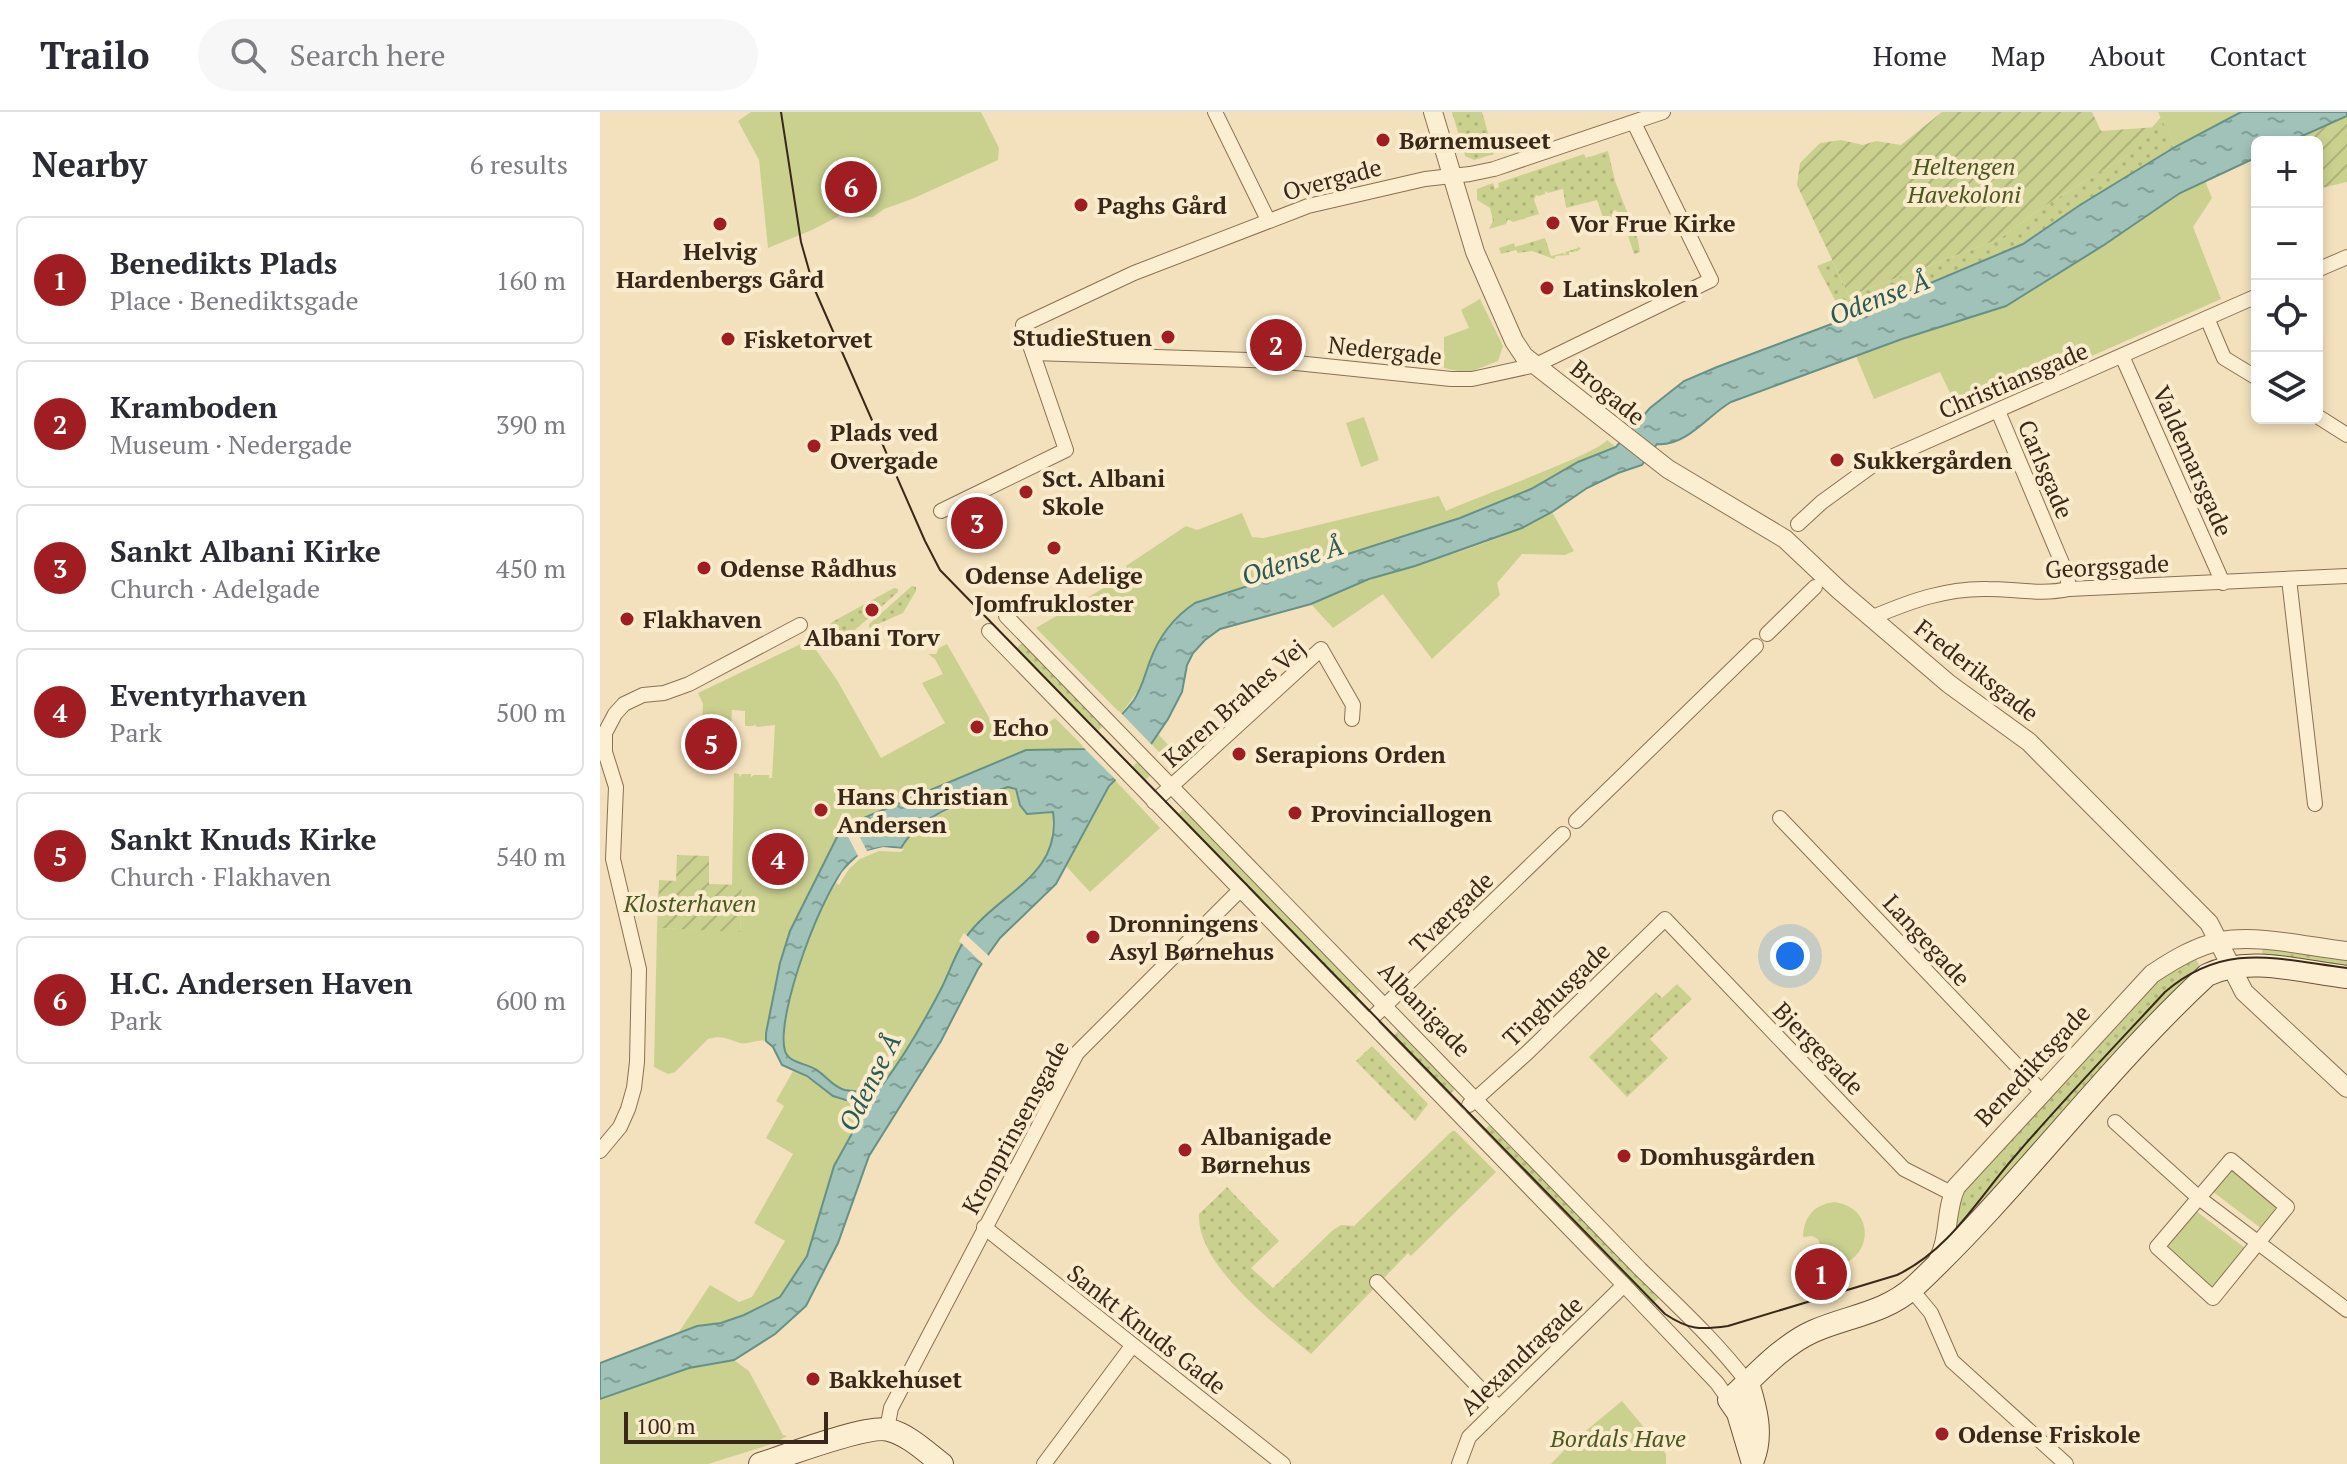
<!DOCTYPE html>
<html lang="en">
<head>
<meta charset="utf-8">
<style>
  :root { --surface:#fff; --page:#f7f7f7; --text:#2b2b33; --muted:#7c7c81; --line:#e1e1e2; --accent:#a01e22 }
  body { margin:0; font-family:"PT Serif",serif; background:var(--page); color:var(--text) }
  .controls { position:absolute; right:24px; top:24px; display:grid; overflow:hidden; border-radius:12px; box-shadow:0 4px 12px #0003 }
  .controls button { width:72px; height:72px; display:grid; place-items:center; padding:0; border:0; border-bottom:2px solid var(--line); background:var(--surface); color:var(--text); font:40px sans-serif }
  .scale { position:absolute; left:24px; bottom:20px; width:204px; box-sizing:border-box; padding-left:8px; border:4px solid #39281a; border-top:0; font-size:22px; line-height:28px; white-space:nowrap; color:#39281a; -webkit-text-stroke:6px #f9ebcc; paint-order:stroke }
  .you { position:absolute; left:1190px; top:844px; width:28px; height:28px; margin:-20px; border:6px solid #fff; border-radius:50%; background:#1a73e8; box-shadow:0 0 0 12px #1a73e833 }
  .badge { display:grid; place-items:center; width:52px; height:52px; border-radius:50%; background:var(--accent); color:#fff; font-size:26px; font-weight:700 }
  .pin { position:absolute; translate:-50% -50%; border:4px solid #fff; box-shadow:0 2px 8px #0006 }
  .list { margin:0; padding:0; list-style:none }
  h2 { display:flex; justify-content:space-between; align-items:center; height:104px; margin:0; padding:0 32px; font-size:34px }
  h2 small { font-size:26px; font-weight:400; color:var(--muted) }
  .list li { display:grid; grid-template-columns:52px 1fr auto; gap:24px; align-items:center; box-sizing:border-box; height:128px; margin:0 16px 16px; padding:0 16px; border:2px solid var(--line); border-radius:12px }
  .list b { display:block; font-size:30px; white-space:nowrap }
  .list p { margin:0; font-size:26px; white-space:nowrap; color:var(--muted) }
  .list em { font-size:26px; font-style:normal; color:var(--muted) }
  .icon { flex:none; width:44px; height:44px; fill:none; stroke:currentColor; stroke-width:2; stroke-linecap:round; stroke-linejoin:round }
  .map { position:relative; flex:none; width:1747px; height:1352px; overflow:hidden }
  header { display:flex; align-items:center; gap:48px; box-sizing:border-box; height:112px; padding:0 40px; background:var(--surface); border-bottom:2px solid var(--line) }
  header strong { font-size:38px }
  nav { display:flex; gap:44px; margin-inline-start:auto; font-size:28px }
  .search { width:560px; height:72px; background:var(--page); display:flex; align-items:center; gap:20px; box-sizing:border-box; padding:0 28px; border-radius:44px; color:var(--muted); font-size:30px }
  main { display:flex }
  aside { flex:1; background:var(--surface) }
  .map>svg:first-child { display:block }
  .grass { fill:url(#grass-dots) }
  .park { fill:#cad18f }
  .garden { fill:url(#garden-furrows) }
  .water { fill:url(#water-ripples); stroke:#679186; stroke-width:2; fill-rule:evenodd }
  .pier { fill:#f2e1bc }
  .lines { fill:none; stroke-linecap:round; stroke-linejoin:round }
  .minor-casing { stroke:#8b7054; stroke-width:16 }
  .tertiary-casing { stroke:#8b7054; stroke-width:20 }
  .secondary-casing { stroke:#6d5137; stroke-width:24 }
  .minor { stroke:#fceed0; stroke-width:14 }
  .tertiary { stroke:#fceed0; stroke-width:18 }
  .secondary { stroke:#fceed0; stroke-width:22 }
  .tram { stroke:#39281a; stroke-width:2 }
  .poi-dot { fill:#a01e22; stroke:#f9ebcc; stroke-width:3 }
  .labels { text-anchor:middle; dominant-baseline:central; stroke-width:8; stroke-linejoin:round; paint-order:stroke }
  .poi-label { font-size:24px; font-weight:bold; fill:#39281a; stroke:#f9ebcc; text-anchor:start }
  .park-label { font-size:24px; font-style:italic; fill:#4a571f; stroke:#f9ebcc }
  .street-label { font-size:24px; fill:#39281a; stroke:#f9ebcc }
  .water-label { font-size:26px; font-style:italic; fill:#285a56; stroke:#f9ebcc }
</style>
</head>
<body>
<header>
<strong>Trailo</strong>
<div class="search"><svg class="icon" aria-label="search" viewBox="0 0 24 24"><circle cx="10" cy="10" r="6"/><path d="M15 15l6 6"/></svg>Search here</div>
<nav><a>Home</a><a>Map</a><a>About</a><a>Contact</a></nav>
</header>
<main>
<aside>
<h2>Nearby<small>6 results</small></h2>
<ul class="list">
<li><span class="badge">1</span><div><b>Benedikts Plads</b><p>Place · Benediktsgade</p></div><em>160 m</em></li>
<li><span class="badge">2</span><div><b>Kramboden</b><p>Museum · Nedergade</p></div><em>390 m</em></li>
<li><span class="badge">3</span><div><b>Sankt Albani Kirke</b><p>Church · Adelgade</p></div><em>450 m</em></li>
<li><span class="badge">4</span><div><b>Eventyrhaven</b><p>Park</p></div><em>500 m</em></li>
<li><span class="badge">5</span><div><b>Sankt Knuds Kirke</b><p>Church · Flakhaven</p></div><em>540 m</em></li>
<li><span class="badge">6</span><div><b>H.C. Andersen Haven</b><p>Park</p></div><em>600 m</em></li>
</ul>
</aside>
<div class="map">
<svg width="1747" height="1352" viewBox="0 0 1747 1352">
  <defs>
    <pattern id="grass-dots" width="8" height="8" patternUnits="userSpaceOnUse" patternTransform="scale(2)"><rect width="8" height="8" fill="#cad18f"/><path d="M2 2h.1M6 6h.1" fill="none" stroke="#aeb37b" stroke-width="1.8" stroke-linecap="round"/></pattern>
    <pattern id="garden-furrows" width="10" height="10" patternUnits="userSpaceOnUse" patternTransform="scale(2)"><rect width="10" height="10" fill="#cad18f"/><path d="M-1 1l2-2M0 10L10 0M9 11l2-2" fill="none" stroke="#aeb37b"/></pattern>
    <pattern id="water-ripples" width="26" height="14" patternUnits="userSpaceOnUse" patternTransform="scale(2)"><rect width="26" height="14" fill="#a0c2b8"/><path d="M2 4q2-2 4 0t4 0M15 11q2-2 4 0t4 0" fill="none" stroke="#839e95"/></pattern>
  </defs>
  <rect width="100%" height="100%" fill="#f2e1bc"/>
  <g class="grass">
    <polygon points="852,0 882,0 894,42 874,48 865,44"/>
    <polygon points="1561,5 1575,35 1480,93 1423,132 1245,207 1217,154 1232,148 1249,184 1399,127 1446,93 1528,43"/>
    <polygon points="1008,39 1015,69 1038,128 1040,140 1034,142 1021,102 1018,102 1016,98 1012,99 1014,104 1004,108 997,88 966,96 963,77 948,81 945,79 945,82 939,84 936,83 934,88 939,102 913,110 908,107 906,112 889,117 893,109 890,96 877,88 877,77 893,71 895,77 899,75 898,71 984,42 986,46"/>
    <polygon points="973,116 978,135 981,136 978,139 969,140 969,143 956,144 954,147 932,139 918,141 916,138 901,142 899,136 914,131 915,135 945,126 951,144 963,141 966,143 965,140 978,136"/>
    <polygon points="312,474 316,475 316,479 303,501 269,516 269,512"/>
    <polygon points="294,476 298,477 298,480 248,524 229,519 229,513 234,509"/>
    <polygon points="424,530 554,660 541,672 414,538"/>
    <polygon points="586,695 763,876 752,887 574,706"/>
    <polygon points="1663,834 1747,844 1747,861 1661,851"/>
    <polygon points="1595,845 1601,857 1355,1123 1357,1093 1361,1079 1555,867"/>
    <polygon points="1077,872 1092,887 1050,927 1068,946 1027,985 989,945 1056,880 1062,886"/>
    <polygon points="801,916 858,974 847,985 790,927"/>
    <polygon points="772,934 828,992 815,1009 756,949"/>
    <polygon points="893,1010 1061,1184 1050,1194 882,1020"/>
    <path d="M 852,1019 L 855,1019 L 896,1060 L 811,1144 L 808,1141 L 711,1242 C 675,1212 596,1153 599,1102 L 627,1075 L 679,1129 L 651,1156 L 673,1176 L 733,1118 L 741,1113 L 754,1114 Z"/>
  </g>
  <g class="park">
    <polygon points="151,0 381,0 399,36 398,48 312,87 284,97 273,105 256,106 247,100 212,118 168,136 159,48 138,9"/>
    <polygon points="1558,0 1641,0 1575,35"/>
    <polygon points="1605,69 1612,86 1593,115 1621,187 1360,302 1340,260 1274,287 1256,244 1302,227 1406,194 1421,186 1580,81"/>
    <polygon points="880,187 903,234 898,249 867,261 844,256 844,225 869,216 861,198"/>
    <polygon points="764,305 779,348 761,355 746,311"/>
    <path d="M 1007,328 L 1016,335 L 978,350 L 931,377 L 860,406 L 595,491 L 549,552 L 543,572 L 521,602 L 436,516 L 529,461 L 526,454 L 586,414 L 597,418 L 642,401 L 652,425 L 664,426 L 839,384 L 846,399 C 871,387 999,341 1007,328 Z"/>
    <path d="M 952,400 L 974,439 L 965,443 L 922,442 L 897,471 L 900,483 L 832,547 L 783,482 L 733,516 L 711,492 C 788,454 877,444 952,400 Z"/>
    <path d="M 209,528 L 237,568 L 281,646 L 345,611 L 322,571 L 343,562 L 335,547 L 328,542 L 336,542 L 339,536 L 347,532 L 403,630 L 436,619 L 455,606 L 486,637 L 426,638 L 242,715 L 190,819 L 180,851 L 166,929 C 156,927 148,933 140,931 C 126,927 122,923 108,927 L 75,960 L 68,962 L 54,955 L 57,816 L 140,819 L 142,773 L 132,773 L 134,661 L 139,662 L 140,665 L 142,662 L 151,662 L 151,665 L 154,663 L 169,663 L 169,666 L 172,666 L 175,613 L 157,615 L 154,612 L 154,614 L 145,614 L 145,599 L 132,598 L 131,613 L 125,613 L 123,610 L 122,613 L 113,612 L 111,609 L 110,612 L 102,612 L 103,592 L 98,581 Z"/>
    <polygon points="558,622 574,639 566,647 551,632"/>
    <polygon points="514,667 560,716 490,780 466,754"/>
    <polygon points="408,675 416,677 423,698 444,702 453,700 451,731 442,752 432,765 369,821 317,924 281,975 276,980 245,978 236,975 220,959 191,948 185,939 185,914 193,876 211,819 223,792 250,750 310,721 329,706"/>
    <path d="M 193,959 C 214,966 220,978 238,987 C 247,991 254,989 261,997 C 260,1017 242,1034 235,1053 C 220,1092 215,1155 181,1184 C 172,1192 154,1199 142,1203 C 121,1212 99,1214 77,1223 L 110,1173 L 139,1190 L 152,1185 L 185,1129 L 154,1111 L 193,1042 L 166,1026 L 184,994 L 176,989 Z"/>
    <polygon points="1633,1055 1674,1091 1676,1101 1662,1117 1612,1079"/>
    <path d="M 1234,1090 C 1287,1097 1265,1171 1218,1148 L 1223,1140 L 1218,1127 L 1212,1124 L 1203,1125 C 1204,1105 1213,1093 1234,1090 Z"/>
    <polygon points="1596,1099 1645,1136 1613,1176 1606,1175 1567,1135 1566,1131"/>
    <polygon points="134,1248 149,1259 183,1323 187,1324 175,1331 108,1352 0,1352 0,1287 89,1256"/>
    <polygon points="1022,1289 1066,1342 1066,1352 951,1352 971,1331"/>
  </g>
  <g class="garden">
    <polygon points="1342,0 1492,0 1501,19 1557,15 1528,43 1446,93 1399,127 1249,184 1197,73 1200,51 1220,31 1241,28 1263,33 1276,29 1301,33"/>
    <polygon points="1747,4 1747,70 1717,77 1717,30 1690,29"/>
    <polygon points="77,743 109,744 109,772 142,773 140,820 57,816 59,768 76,769"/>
  </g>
  <path class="water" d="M 1641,0 L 1747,0 L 1747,4 L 1689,30 L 1657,30 L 1657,45 L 1580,81 L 1504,133 L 1406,194 L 1302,227 L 1131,290 C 1108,303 1086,335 1057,332 L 1042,353 L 1018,361 L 987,376 L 952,400 L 922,416 L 815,454 L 769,467 L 711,492 L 620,517 L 605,528 L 593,541 L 587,553 L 582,580 L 568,607 L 551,632 L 509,674 L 456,772 L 400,826 L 378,857 L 341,929 L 269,1044 L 238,1131 L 206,1194 L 175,1222 L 134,1248 L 89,1256 L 0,1287 L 0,1251 L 97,1214 L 121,1211 L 144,1203 L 180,1185 L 207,1144 L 234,1054 L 259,1009 L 261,997 L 255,991 L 233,984 L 207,964 L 182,953 L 173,935 L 166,929 L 166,921 L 180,851 L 190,819 L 242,715 L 426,638 L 486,637 C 502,622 521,606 534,588 C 542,576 545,562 550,549 C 559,524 574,505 595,491 L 860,406 L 931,377 L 978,350 L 1016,335 L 1050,296 L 1084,269 L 1117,255 L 1245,207 L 1423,132 L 1480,93 L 1575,35 ZM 408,675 L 416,677 L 420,693 L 427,702 L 453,700 C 462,763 401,780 370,820 C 357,836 351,857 342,875 C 324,910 305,943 281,975 L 276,980 C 266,980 255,980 245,978 C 232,975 226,963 215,957 C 205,951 189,951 185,939 C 175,904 223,775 250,750 C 263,737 283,733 301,736 C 323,698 368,690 408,675 Z"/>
  <g class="pier">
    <polygon points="519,599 554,635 517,669 482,634"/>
    <polygon points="250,706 267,739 283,735 304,737 301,740 279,739 260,747 249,757 239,773 236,771 242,760 258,744 241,711"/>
    <polygon points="364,821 390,845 385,854 359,829"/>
  </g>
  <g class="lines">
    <g class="minor-casing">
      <g id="minor">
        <polyline points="615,0 668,108"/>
        <polyline points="1717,158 1747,145"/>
        <polyline points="1607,206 1624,246 1657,266"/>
        <polyline points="433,241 677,249 851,267 872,267 936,253 1111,168 1034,11"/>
        <polyline points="1522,244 1623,471"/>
        <polyline points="1398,299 1467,463 1469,477"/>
        <polyline points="1717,304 1747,323"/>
        <polyline points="341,399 466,338 423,213 534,161 708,94 825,67 870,62 894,57 1063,0"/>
        <polyline points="1198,412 1222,390 1273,353 1657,184"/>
        <polyline points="1689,467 1715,692"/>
        <path d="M 406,504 L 1040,1157 C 1078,1194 1116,1229 1148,1271"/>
        <path d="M 1273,505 C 1311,489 1346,476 1388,477 C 1415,477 1442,483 1469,477 L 1747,464"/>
        <polyline points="389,519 1024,1173 1117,1271 1129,1288"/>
        <polyline points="1167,522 1215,475"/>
        <polyline points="554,690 721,537 753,593 752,607"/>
        <polyline points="1180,706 1442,980"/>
        <polyline points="976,709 1156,534"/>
        <polyline points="769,909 963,722"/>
        <polyline points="869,993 927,941 1065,807 1304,1057 1353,1082"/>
        <polyline points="1515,1010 1599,1086 1747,1198"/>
        <polyline points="0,1039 20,1015 28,997 34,976 37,950 39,857 13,747 16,675 5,640 5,621 15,602 24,592 43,583 64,581 89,572 200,513"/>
        <polygon points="1631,1048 1687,1095 1613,1186 1557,1135"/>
        <polyline points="384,1115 683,1352"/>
        <polyline points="777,1170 899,1296"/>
        <polyline points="1311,1177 1331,1201 1352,1249 1466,1352"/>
        <polyline points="287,1317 291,1296 477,941 641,777"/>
        <polyline points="444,1352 532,1234"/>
        <polyline points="859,1352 869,1325 1024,1173"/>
      </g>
    </g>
    <g class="tertiary-casing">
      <g id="tertiary">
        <polyline points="833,0 875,140 914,229 924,244 1068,357 1185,427 1239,478 1349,572 1429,630 1609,811 1644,880 1747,976"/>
        <path d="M 1338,1148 C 1350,1125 1345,1098 1356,1075 L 1552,862 C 1573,848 1596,834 1621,829 C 1658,822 1709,835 1747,839"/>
      </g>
    </g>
    <g class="secondary-casing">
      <g id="secondary">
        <path d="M 1148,1271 C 1156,1297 1163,1322 1153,1348"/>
        <path d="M 1152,1348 L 1138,1301 L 1129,1288 C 1155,1264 1182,1233 1214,1219 C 1249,1204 1285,1201 1314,1175 C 1418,1078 1502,960 1607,863 C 1649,843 1702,860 1747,865"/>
        <path d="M 160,1352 C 185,1344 268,1312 289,1318 C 309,1323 326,1340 342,1352"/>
      </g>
    </g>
    <use href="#minor" class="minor"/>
    <use href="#tertiary" class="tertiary"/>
    <use href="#secondary" class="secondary"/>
    <path class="tram" d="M 181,0 L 201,130 L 214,176 L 325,429 L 340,458 L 1065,1202 C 1089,1218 1100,1218 1128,1214 L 1297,1163 C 1350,1138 1378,1086 1416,1043 C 1464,987 1515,934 1565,880 C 1625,829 1676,847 1747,856"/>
  </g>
  <g class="poi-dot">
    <circle cx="783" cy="28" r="8"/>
    <circle cx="481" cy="93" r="8"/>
    <circle cx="953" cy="111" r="8"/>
    <circle cx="120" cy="112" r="8"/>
    <circle cx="947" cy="176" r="8"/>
    <circle cx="568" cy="225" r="8"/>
    <circle cx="128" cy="227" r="8"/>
    <circle cx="214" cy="334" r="8"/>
    <circle cx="1237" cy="348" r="8"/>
    <circle cx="426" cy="380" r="8"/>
    <circle cx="454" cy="436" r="8"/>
    <circle cx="104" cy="456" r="8"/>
    <circle cx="272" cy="498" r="8"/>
    <circle cx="27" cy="507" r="8"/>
    <circle cx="377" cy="615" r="8"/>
    <circle cx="639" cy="642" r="8"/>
    <circle cx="221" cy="698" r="8"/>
    <circle cx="695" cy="701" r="8"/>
    <circle cx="493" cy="825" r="8"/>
    <circle cx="585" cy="1038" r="8"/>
    <circle cx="1024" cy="1044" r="8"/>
    <circle cx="213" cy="1267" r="8"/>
    <circle cx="1342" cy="1322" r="8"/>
  </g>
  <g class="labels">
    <g class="poi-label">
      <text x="799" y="28">Børnemuseet</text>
      <text x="497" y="93">Paghs Gård</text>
      <text x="969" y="111">Vor Frue Kirke</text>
      <text x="120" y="139" text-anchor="middle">Helvig<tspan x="120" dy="28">Hardenbergs Gård</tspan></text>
      <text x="963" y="176">Latinskolen</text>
      <text x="552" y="225" text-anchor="end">StudieStuen</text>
      <text x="144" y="227">Fisketorvet</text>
      <text x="230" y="320">Plads ved<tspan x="230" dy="28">Overgade</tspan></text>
      <text x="1253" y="348">Sukkergården</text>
      <text x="442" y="366">Sct. Albani<tspan x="442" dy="28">Skole</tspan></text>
      <text x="120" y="456">Odense Rådhus</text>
      <text x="454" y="463" text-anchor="middle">Odense Adelige<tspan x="454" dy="28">Jomfrukloster</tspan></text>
      <text x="43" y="507">Flakhaven</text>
      <text x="272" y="525" text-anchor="middle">Albani Torv</text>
      <text x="393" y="615">Echo</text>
      <text x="655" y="642">Serapions Orden</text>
      <text x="237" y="684">Hans Christian<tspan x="237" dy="28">Andersen</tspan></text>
      <text x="711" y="701">Provinciallogen</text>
      <text x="509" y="811">Dronningens<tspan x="509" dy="28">Asyl Børnehus</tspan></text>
      <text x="601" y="1024">Albanigade<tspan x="601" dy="28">Børnehus</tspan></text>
      <text x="1040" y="1044">Domhusgården</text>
      <text x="229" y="1267">Bakkehuset</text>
      <text x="1358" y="1322">Odense Friskole</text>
    </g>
    <g class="park-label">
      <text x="1364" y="54">Heltengen<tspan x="1364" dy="28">Havekoloni</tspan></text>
      <text x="90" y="791">Klosterhaven</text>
      <text x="1018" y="1326">Bordals Have</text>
    </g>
    <g class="street-label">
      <text transform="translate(732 67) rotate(-15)">Overgade</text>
      <text transform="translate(785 238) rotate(6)">Nedergade</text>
      <text transform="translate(1413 268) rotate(-23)">Christiansgade</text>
      <text transform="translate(1008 280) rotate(39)">Brogade</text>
      <text transform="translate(1593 349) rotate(66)">Valdemarsgade</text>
      <text transform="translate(1446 357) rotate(67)">Carlsgade</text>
      <text transform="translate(1507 454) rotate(-3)">Georgsgade</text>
      <text transform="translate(1377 558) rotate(38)">Frederiksgade</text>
      <text transform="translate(634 591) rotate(-41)">Karen Brahes Vej</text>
      <text transform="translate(851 800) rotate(-44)">Tværgade</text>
      <text transform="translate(1327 828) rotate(47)">Langegade</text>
      <text transform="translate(956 882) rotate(-44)">Tinghusgade</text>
      <text transform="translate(825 897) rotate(46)">Albanigade</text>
      <text transform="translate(1219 936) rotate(46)">Bjergegade</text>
      <text transform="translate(1432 953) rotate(-47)">Benediktsgade</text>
      <text transform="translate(415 1015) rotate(-61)">Kronprinsensgade</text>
      <text transform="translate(547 1217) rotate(38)">Sankt Knuds Gade</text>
      <text transform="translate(921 1243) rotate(-44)">Alexandragade</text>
    </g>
    <g class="water-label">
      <text transform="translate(1279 185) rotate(-21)">Odense Å</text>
      <text transform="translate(692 448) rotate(-18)">Odense Å</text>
      <text transform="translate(269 970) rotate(-63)">Odense Å</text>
    </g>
  </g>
</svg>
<div class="controls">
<button>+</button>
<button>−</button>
<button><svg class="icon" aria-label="locate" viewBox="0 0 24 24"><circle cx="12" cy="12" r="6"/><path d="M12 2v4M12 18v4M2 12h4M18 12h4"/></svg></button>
<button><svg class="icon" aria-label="layers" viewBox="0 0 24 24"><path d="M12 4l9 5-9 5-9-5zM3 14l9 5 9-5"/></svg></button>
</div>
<div class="scale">100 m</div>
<div class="you"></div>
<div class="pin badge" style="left:1221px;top:1162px">1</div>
<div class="pin badge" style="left:676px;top:233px">2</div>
<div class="pin badge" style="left:377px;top:411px">3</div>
<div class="pin badge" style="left:178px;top:747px">4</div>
<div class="pin badge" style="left:111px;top:632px">5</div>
<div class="pin badge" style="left:251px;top:75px">6</div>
</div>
</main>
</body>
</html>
